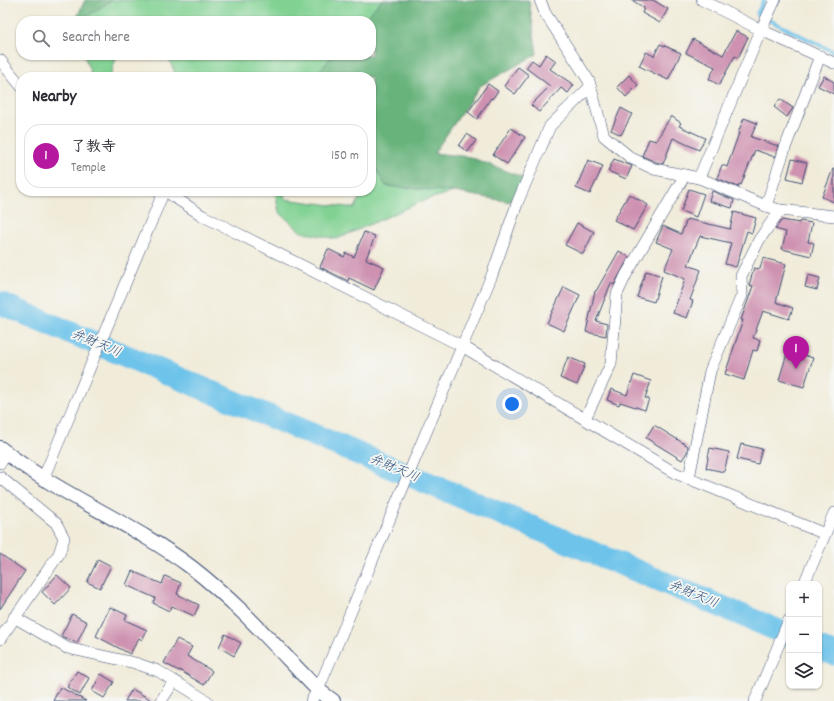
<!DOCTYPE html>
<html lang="en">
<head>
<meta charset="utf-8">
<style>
  :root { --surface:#fff; --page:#f7f7f7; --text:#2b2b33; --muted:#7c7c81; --line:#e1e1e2; --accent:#b5179e }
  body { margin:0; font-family:Dekko,"Klee One",sans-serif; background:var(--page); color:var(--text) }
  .controls { position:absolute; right:12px; bottom:12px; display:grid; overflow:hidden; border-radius:8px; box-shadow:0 1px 3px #0004 }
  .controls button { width:36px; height:36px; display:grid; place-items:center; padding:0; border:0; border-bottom:1px solid var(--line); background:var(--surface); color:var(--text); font:20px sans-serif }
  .you { position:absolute; left:512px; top:404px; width:14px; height:14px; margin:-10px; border:3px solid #fff; border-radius:50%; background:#1a73e8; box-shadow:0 0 0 6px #1a73e833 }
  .badge { display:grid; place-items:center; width:26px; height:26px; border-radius:50%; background:var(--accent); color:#fff; font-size:13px; font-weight:700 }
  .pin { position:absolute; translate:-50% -33px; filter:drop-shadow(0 1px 2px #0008) }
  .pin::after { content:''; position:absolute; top:21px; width:14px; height:12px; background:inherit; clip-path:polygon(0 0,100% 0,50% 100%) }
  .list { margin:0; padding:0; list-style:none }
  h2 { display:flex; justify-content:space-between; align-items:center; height:52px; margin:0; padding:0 16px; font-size:17px }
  h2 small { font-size:13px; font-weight:400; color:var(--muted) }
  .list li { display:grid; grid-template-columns:26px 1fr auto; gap:12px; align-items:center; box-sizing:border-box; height:64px; margin:0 8px 8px; padding:0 8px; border:1px solid var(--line); border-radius:16px }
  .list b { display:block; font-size:15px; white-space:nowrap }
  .list p { margin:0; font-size:13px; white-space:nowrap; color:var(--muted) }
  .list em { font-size:13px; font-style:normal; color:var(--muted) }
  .icon { flex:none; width:22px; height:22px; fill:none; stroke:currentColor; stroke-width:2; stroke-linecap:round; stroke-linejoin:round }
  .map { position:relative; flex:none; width:834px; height:701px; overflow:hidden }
  .search { position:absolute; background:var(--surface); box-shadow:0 1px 3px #0004; left:16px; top:16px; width:360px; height:44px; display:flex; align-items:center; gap:10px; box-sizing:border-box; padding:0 14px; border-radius:16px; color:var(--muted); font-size:15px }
  .panel { position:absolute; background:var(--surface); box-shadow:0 1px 3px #0004; left:16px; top:72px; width:360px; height:124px; border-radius:16px }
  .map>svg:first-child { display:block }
  .green { fill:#80d192; stroke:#4e8078 }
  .forest { fill:#68b37c; stroke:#42716d }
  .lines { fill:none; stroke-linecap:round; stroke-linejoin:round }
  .stream { stroke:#6dc3ea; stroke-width:4 }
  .river { stroke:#6dc3ea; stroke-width:23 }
  .building { fill:#ce91b0 }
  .minor-casing { stroke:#3b4b71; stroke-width:12 }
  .tertiary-casing { stroke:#3b4b71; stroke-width:16 }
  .minor { stroke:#fff; stroke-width:11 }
  .tertiary { stroke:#fff; stroke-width:14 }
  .labels { text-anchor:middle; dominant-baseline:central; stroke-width:3.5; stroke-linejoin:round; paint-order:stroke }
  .water-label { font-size:13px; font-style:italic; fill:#305481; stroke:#f6f6f2 }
</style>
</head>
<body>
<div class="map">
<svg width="834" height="701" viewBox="0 0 834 701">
  <rect width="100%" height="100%" fill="#f6f6f2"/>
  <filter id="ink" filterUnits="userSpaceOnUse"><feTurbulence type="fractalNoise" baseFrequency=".025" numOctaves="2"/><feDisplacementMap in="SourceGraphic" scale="8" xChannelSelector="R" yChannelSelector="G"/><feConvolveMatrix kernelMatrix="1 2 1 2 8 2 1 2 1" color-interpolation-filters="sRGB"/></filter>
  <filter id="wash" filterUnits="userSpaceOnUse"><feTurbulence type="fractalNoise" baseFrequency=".012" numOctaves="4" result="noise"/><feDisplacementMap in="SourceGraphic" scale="16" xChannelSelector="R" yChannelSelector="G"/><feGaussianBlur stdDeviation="0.9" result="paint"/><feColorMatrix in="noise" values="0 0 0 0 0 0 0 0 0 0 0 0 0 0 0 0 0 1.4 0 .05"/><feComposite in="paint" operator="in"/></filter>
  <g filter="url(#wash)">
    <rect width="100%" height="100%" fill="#f1ecda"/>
    <g class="green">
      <polygon points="112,0 382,0 363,21 80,21"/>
      <polygon points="84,55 117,55 110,77 92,77"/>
      <polygon points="167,55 333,55 322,68 330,77 177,77"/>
      <polygon points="374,166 386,186 454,192 425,200 337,239 301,232 279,212 275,191 283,191 285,199 355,208 362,191 371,191 371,171"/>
    </g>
    <g class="forest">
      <polygon points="85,0 112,0 80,21 75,21"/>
      <polygon points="382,0 529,0 537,54 480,86 434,153 470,157 527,179 510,202 454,192 386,186 371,161 371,77 314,77 333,55 371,55 371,21 363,21"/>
    </g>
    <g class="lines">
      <polyline class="stream" points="764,0 757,14 834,52"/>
      <g class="river">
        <polyline points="0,303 789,635"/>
        <polyline points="819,648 834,654"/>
      </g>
    </g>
    <g id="blocks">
      <g class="building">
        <polygon points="632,0 653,0 668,9 660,23 642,13 644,8"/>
        <polygon points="736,31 748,37 738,58 735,56 719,85 709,79 715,67 686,53 693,39 723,55"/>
        <polygon points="660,44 681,53 668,80 639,66 646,52 654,56"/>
        <polygon points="546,54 556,61 550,69 574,85 568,93 561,88 539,112 531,105 550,86 526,68 532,60 539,65"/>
        <polygon points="518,67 529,75 515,94 504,86"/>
        <polygon points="629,75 638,85 626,97 617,87"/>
        <polygon points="824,76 834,82 834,94 818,86"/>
        <polygon points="488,84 498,91 492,99 491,98 477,119 468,112"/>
        <polygon points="780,99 793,108 787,117 774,107"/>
        <polygon points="621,108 632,114 621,135 611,130"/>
        <polygon points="671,116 681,123 679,126 705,138 699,150 673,138 663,164 656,162 642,156 649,139 656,141"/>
        <polygon points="744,118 757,123 751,137 778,146 775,157 755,150 741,185 739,184 738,187 717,178 722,165 727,167 739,133 738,133"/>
        <polygon points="511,128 525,137 507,164 493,155"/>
        <polygon points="467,134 476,140 468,152 459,146"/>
        <polygon points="614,159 632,166 626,179 608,171"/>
        <polygon points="792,159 807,163 802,182 787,178"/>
        <polygon points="588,160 603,166 590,194 576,188"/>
        <polygon points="833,169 834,169 834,202 822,197"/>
        <polygon points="689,189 704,194 696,217 681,211"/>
        <polygon points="712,191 734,200 732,208 709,201"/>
        <polygon points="629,194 648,205 633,230 614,220"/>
        <polygon points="734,212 756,218 752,233 747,231 736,267 725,264 731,243 700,236 688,265 701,270 690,300 693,301 687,318 673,313 685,279 664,270 673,249 656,242 663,226 681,234 687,219 730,229"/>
        <polygon points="782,220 799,223 800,221 812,223 808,242 814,243 811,256 782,249 786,232 775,229"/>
        <polygon points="577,223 594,232 583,254 565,245"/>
        <polygon points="364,232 375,236 366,259 384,267 374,290 349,278 348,281 320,267 328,249 344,257 346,253 354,257"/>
        <polygon points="619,251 629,257 614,285 611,283 596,321 607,324 606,336 586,332 595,291 596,291"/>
        <polygon points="763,258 786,264 776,302 793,308 789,319 763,311 753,338 760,340 757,351 753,350 744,380 725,374 743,320 741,320 753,286 749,285 754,268 760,269"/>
        <polygon points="646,271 662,276 654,302 637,297"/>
        <polygon points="808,275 820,278 817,290 805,287"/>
        <polygon points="564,287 580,295 564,331 547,323"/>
        <polygon points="788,350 813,358 804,387 779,380"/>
        <polygon points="568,357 585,364 577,385 560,378"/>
        <polygon points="634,375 651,381 645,398 649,399 645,410 620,402 619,405 607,400 611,389 627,395"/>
        <polygon points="654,425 688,446 687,452 682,460 646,438"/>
        <polygon points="741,444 762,449 758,464 737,459"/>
        <polygon points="710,448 729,452 724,472 706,468"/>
        <polygon points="0,554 25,571 0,609"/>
        <polygon points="98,559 111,566 100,588 87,582"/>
        <polygon points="132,571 162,584 165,576 181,583 177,594 199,605 194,616 172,606 169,611 153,603 155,598 126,585"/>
        <polygon points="57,575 71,588 55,605 42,592"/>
        <polygon points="110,607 127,615 125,620 147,630 142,640 139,638 130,654 96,636"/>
        <polygon points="72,614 87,622 77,643 61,636"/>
        <polygon points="225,634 241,643 234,656 219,647"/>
        <polygon points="177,639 192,647 187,656 212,671 204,685 179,670 179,671 164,663"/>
        <polygon points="77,671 89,678 80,695 67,687"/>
        <polygon points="101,674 114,682 104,698 92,691"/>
        <polygon points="60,687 86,701 53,701"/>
        <polygon points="132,689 153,701 125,701"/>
      </g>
    </g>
  </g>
  <g filter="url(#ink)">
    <use href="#blocks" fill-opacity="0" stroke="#3b4b71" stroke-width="1"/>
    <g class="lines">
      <g class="minor-casing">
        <g id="minor">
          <polyline points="540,0 545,13 589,81 604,136 631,158 654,169 699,178 766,206 780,210 834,216"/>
          <polyline points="702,0 761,30 834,63"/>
          <polyline points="0,60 21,86"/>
          <polyline points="699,178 761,30 775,0"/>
          <polyline points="165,191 203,216 462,346 675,473 825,534"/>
          <polyline points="766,206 785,148 820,56"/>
          <polyline points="585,419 611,364 617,294 626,275 685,175"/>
          <polyline points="0,463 7,454"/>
          <polyline points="0,477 56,523 64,538 59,554 0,639"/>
          <polyline points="689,478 710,371 742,295 741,276 759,240 780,210"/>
          <polyline points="43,479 164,191"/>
          <polyline points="804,584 834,513"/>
          <polyline points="14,617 67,648 135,663 158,671 207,701"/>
          <polyline points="161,701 174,681"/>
          <polyline points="311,701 318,690 492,275 518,201 550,126 590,87"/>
          <polyline points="755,701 789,620"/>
        </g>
      </g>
      <g class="tertiary-casing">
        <path id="tertiary" d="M 0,448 C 59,495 131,522 191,567 C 238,603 277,648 318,690 L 333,701"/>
      </g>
      <use href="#minor" class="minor"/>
      <use href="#tertiary" class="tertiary"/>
    </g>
  </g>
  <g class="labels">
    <g class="water-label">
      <text transform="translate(96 344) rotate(23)">弁財天川</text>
      <text transform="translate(394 469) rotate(23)">弁財天川</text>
      <text transform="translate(693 595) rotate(23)">弁財天川</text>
    </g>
  </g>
</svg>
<div class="controls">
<button>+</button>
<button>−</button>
<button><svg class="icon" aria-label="layers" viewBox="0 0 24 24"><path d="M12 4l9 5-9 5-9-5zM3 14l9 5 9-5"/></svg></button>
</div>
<div class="you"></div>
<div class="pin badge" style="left:796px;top:369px">1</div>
<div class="search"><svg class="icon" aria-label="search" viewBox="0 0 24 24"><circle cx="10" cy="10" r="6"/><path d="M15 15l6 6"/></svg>Search here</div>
<section class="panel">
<h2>Nearby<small></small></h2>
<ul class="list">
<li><span class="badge">1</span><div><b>了教寺</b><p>Temple</p></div><em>150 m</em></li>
</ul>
</section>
</div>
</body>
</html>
